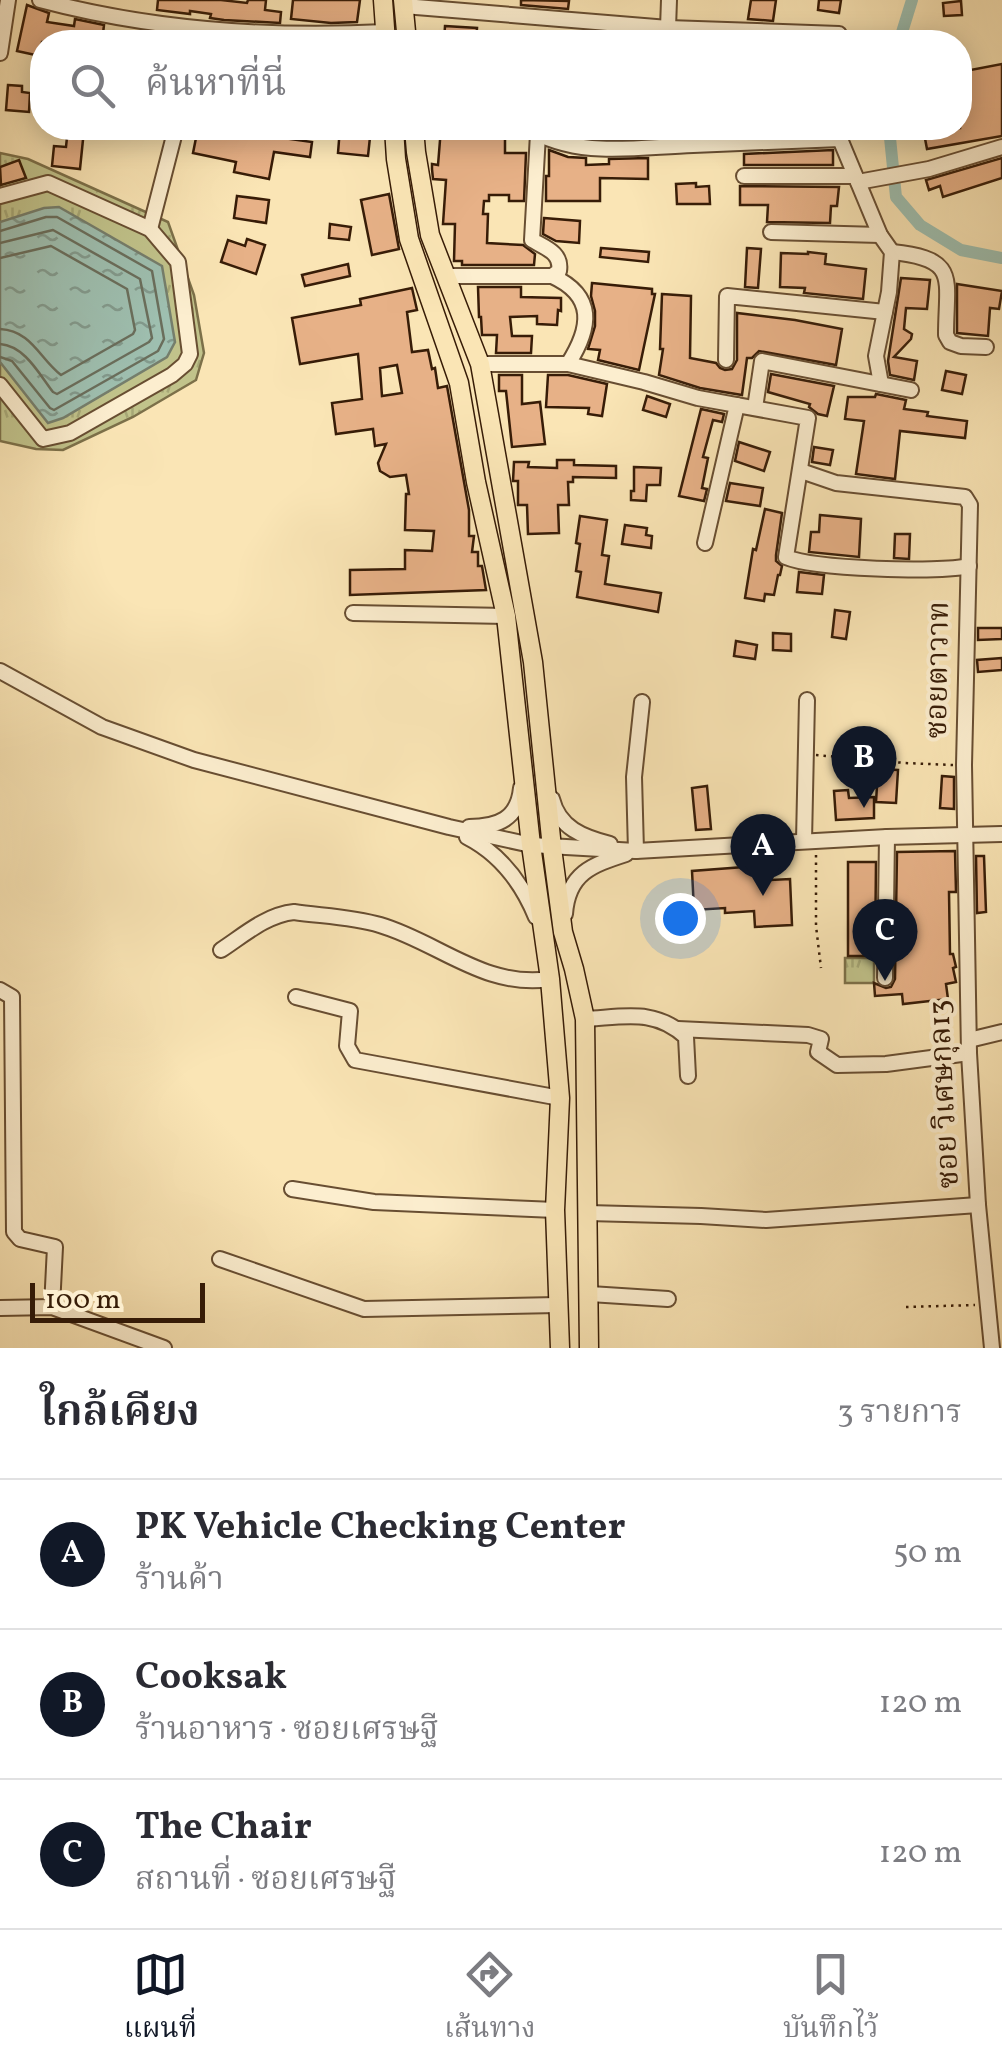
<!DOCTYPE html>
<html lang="th">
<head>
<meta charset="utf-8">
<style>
  :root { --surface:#fff; --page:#f2f2f3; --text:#2b2b33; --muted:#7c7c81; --line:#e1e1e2; --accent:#111827 }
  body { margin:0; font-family:Vollkorn,"Noto Serif Thai",serif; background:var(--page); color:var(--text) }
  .scale { position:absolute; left:30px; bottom:25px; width:175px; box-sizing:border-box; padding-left:10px; border:5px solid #371c07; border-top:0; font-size:28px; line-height:35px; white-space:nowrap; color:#371c07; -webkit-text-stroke:8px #fceecf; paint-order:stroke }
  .you { position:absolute; left:680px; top:918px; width:35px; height:35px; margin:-25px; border:8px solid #fff; border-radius:50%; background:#1a73e8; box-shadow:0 0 0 15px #1a73e833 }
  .badge { display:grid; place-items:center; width:65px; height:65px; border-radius:50%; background:var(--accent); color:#fff; font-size:32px; font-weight:700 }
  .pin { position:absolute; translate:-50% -82px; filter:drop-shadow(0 2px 5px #0008) }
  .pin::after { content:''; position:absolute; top:52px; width:35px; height:30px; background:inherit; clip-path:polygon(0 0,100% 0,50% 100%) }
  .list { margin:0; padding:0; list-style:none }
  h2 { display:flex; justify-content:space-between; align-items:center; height:130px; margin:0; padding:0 40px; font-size:42px }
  h2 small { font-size:32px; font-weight:400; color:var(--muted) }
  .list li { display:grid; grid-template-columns:65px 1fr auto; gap:30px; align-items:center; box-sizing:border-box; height:150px; padding:0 40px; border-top:2px solid var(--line) }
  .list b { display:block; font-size:38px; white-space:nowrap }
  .list p { margin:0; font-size:32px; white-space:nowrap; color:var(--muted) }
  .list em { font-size:32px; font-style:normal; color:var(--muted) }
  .icon { flex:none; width:55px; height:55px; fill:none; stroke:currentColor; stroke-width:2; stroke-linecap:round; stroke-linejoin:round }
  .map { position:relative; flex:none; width:1002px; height:1348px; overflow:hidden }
  .search { position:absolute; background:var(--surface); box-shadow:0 5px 25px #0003; left:30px; right:30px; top:30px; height:110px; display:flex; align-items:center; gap:25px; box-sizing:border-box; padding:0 35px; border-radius:40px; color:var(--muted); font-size:38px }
  .sheet { height:580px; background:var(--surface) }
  nav { display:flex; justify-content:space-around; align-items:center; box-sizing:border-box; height:140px; border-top:2px solid var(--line); background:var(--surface); font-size:28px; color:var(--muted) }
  nav a { display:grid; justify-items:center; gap:5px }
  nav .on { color:var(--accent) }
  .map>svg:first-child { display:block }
  .grass { fill:url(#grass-tufts); stroke:#7c7049; stroke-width:2.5 }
  .water { fill:url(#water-ripples); stroke:#757e6c; stroke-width:2.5 }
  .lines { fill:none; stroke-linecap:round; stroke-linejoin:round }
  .shore { stroke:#6a6e5c; stroke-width:2.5 }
  .canal { stroke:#9ebfb0; stroke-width:12 }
  .building { fill:#e7b187; stroke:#371c07; stroke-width:2.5; fill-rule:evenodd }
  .minor-casing { stroke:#684e32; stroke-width:18 }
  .major-casing { stroke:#371c07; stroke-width:21 }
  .path { stroke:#371c07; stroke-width:2.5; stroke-dasharray:2.5 5; stroke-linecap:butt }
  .minor { stroke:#fceecf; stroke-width:14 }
  .major { stroke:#fae5b5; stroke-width:18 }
  .labels { text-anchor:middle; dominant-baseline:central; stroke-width:8; stroke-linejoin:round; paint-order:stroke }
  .street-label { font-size:30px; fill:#371c07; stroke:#fceecf }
</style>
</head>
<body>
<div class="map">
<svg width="1002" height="1348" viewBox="0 0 1002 1348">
  <defs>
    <pattern id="grass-tufts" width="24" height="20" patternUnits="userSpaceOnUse" patternTransform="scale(2.5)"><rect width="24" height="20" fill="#c1c38b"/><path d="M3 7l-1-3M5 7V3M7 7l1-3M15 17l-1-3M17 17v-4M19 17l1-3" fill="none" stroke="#a6a776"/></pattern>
    <pattern id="water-ripples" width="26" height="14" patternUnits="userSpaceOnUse" patternTransform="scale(2.5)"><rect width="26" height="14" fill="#9ebfb0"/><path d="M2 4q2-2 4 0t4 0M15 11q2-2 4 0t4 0" fill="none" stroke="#829a8d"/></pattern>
  </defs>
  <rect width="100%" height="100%" fill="#fae5b5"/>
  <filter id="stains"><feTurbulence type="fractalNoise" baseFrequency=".002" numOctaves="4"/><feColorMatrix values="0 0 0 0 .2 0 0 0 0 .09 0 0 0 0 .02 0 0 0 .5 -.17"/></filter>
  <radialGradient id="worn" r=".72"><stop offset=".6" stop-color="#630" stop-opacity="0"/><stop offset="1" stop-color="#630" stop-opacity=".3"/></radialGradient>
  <g class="grass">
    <polygon points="0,153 28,159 168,222 194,295 204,353 196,380 133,417 63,450 36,449 0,441"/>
    <rect x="845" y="958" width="29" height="25"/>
  </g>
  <polygon class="water" points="59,207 162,266 175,342 167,357 63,418 48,423 0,362 0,222 44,208"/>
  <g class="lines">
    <g class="shore">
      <polyline points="0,231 46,217 57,217 152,271 164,339 158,351 54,410 50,408 12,361 0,357"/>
      <path d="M 0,243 L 53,230 L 140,279 L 152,338 L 149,342 L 57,394 L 53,392 C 39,374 25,346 0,344"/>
      <path d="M 0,258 L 51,246 L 127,289 L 135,330 L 133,334 L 61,375 C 39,358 32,331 0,329"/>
    </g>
    <g class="canal">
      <polyline points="899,42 912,0"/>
      <polyline points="889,128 896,197 920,225 961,250 1002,258"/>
    </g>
  </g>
  <g class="building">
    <polygon points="158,0 221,0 247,3 248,0 266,0 265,10 281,12 280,23 224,20 210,18 211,14 190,11 190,14 157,10"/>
    <polygon points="293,0 360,0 357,22 331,23 291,19"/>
    <polygon points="521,0 569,1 568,9 521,5"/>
    <polygon points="751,0 776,0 773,21 748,19"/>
    <polygon points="819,0 841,0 839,13 818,10"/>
    <polygon points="961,1 962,15 944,16 943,3"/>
    <polygon points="27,5 49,13 47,22 74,26 75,19 104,25 102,42 42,42 40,56 17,51"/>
    <polygon points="445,26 477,28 476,42 444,42"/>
    <polygon points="625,35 660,38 660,42 625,42"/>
    <polygon points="1002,64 1002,136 927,149 923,128 960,128 960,72"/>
    <polygon points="8,85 22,86 22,92 30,93 29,112 6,110"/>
    <polygon points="68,128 84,130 80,169 52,166 54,146 66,147"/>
    <polygon points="198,128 228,128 279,138 280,128 292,129 290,139 312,142 310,157 274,152 269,179 234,172 236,162 193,153"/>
    <polygon points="340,128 371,128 368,156 338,153"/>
    <polygon points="441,128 479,128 479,131 505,132 505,153 526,153 524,201 509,201 509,195 489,195 489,201 484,201 483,214 488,214 487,243 523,245 535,254 534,265 462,265 462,261 454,261 455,224 443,224 446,180 433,179 432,169 432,164 438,165"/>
    <polygon points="634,128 675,128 676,135 634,137"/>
    <polygon points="549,150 568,157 586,158 586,165 609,164 609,159 648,158 648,179 600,178 600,201 546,201 546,176 549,176"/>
    <polygon points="833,150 833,165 744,165 744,154"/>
    <polygon points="1002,158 1002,178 943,197 940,186 929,190 926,180"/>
    <polygon points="19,160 26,178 1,185 0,167"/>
    <polygon points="696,183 696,187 709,186 710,204 677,204 676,184"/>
    <polygon points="740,186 839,187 837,206 831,206 830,223 767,222 768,205 740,205"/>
    <polygon points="389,194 399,249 372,255 361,200"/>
    <polygon points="237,196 269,200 266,223 234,218"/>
    <polygon points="544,218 580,221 579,243 556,241 543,234"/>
    <polygon points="330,224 351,227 349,240 329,238"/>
    <polygon points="247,239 265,245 256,274 221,262 228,240 245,246"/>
    <polygon points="601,248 649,252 648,262 600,257"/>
    <polygon points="747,248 761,249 758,288 745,287"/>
    <polygon points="808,252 826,254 825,264 866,269 863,299 804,293 805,288 780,287 781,253 808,254"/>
    <polygon points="348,264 350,276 305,286 302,275"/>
    <polygon points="901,278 930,280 927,309 906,308 904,329 912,334 911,339 894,357 917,361 914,380 890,375 888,361"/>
    <polygon points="592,283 652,289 652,294 655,294 639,370 598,360 600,350 588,349 595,326 595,311 591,296"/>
    <polygon points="957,284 1002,291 999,309 990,308 988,336 957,333"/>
    <polygon points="478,287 521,287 521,297 561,298 561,311 558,310 557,325 537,324 537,316 510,317 512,336 532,336 531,353 496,353 497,335 482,335 481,317 479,317"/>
    <path d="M 412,288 L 417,310 L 407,312 L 412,352 L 428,350 L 432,369 L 435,368 L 438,388 L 447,386 L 469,510 L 469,536 L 474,536 L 472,552 L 478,552 L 478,566 L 482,566 L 486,590 L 350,595 L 350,570 L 405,569 L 405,550 L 432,551 L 434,531 L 405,530 L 406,494 L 409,494 L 406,475 L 390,477 L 380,471 L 378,463 L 386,444 L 375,446 L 373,429 L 336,434 L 332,403 L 362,399 L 358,354 L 300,364 L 292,318 L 361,305 L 360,299 ZM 397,365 L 402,393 L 382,396 L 380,368 Z"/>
    <polygon points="662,294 691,296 690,358 716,363 720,368 725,370 732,369 737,360 737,313 795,320 842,329 836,365 759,351 752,358 747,358 742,395 700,388 659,375 663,349 660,349"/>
    <polygon points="946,371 966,375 962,394 942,390"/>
    <polygon points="771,374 834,386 827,416 818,414 809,407 810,404 768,392"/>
    <polygon points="499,375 522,375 522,404 540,402 545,444 512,447 506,391 499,391"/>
    <polygon points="548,375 568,375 607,384 602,416 588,414 589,408 546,407"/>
    <polygon points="876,394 906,400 904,409 928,412 927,416 967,421 965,438 900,431 895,479 856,474 864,421 845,419 848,397 875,397"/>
    <polygon points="647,396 670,404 666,417 643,410"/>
    <polygon points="701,409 724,414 722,422 713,420 703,457 708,458 702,488 707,489 704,501 679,496"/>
    <polygon points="739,442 770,452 764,471 735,461"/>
    <polygon points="814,447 833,450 830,465 812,462"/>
    <polygon points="557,460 574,460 574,465 616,466 616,478 573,477 573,482 568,482 569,505 558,505 559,533 528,534 527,505 518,505 518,481 513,481 514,462 529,462 528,467 557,468"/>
    <polygon points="634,467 661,468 660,485 647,485 646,501 631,500 631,491 634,491"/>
    <polygon points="730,483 763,488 760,506 726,501"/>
    <polygon points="765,509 782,513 776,555 776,561 782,566 780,575 778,575 774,595 765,594 764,601 745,598 753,549 756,550"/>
    <polygon points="820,515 861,519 859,557 809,552 811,532 819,532"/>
    <polygon points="580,516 607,520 602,555 609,556 605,584 661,593 658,612 577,597 581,572 576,571 580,544 576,543"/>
    <polygon points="625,525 647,528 646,535 652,536 651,548 622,544"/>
    <polygon points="895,534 910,534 909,559 894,558"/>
    <polygon points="799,572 824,575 822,594 797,592"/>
    <polygon points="835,610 850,612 846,639 832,637"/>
    <polygon points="978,628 1002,628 1002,639 978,640"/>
    <polygon points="773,633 791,634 791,651 773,650"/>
    <polygon points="736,641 757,645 755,659 734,656"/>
    <polygon points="1002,658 1002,670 978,672 977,660"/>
    <polygon points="878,769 898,770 896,803 876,802"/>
    <polygon points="942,776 954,777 954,809 940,808"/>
    <polygon points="707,786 711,829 696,830 692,788"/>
    <polygon points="848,790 849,798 874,797 874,818 836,820 834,791"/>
    <polygon points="955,851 956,892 949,892 950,954 953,954 956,967 953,968 956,982 946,984 948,999 903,1004 902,994 875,996 874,983 886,988 891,987 895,979 897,852"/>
    <polygon points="976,856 984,856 986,912 977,913"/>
    <polygon points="848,862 876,862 875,956 848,956"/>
    <polygon points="770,865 771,880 790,879 792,925 755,927 754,911 725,913 725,908 694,910 692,871"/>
  </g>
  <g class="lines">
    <g class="minor-casing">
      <g id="minor">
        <path d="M 40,0 C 153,30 269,38 386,32"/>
        <polyline points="404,6 668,28 839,34 839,42"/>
        <polyline points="668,28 669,0"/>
        <polyline points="0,53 8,0"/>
        <path d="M 527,128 C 578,159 635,147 693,145 C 742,143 791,141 840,139"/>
        <polyline points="840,128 840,139 880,235 892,252 889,292 876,356 881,384"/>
        <polyline points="744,176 855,176"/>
        <polyline points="858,182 929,169 1002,147"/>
        <polyline points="0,196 48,183 150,229 178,262 190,354 185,364 172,375 70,433 43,439 0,385"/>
        <polyline points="150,229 176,128"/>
        <polyline points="771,232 880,235"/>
        <path d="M 892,252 C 960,259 946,278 946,335 L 950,342 L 961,346 L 986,347"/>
        <path d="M 445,276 L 552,276 L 559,271 C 562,253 546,248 532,240 L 538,134"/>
        <path d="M 552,276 C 596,296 591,328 568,364"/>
        <polyline points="726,360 727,296 885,312"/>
        <path d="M 480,364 L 568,364 L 644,382 L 698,398 L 808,418 L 786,557 C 814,569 938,573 969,566"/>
        <polyline points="755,408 762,361 911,390"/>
        <polyline points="801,471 836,483 965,497 970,505 964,765 969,1053 978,1205 992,1348"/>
        <polyline points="705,543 737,405"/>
        <polyline points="353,613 506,616"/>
        <polyline points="0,671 102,727 194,760 449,827 531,845 636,851 887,837 1002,834"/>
        <path d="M 552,799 C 559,828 583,837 610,844"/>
        <path d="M 469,827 C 498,827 518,819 521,788"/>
        <path d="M 467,837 C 500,854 522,883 536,917"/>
        <polyline points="804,841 807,700"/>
        <polyline points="636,851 634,777 642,702"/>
        <path d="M 565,914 C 568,873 592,865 626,854"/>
        <path d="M 221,950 C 244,935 266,915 294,912 C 322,916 353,917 380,925 C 438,942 485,989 550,979"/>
        <polyline points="885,978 887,837"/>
        <polyline points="0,990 12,997 14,1232 20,1239 55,1247 52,1307"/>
        <polyline points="296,997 350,1011 347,1046 355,1060 560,1098"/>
        <path d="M 585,1019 C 624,1017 655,1008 686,1037 L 688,1076"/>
        <polyline points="678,1029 808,1035 821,1039 818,1052 837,1065 886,1064 969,1053"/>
        <polyline points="969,1040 1002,1032"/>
        <polyline points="292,1189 374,1202 555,1210"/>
        <polyline points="588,1213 701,1216 766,1220 978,1205"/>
        <polyline points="220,1259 364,1309 557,1305"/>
        <polyline points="590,1294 668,1299"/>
        <polyline points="0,1308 52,1307 164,1348"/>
      </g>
    </g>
    <g class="major-casing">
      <g id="major">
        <polyline points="383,0 386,42"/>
        <polyline points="403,0 407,42"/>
        <polyline points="394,128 396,159 409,239 459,383 476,482 506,616 531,845 550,979 560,1098 555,1210 560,1348"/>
        <polyline points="414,128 416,152 430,235 480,364 533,662 552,848 563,932 574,969 585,1019 589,1348"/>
      </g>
    </g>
    <g class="path">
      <polyline points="816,755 905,763 953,765"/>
      <polyline points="816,855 816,926 821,968"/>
      <polyline points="906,1307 975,1305"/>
    </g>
    <use href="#minor" class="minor"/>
    <use href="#major" class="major"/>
  </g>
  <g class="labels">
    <g class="street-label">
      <text transform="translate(939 670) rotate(-89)">ซอยตาวาท</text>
      <text transform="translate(945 1094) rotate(-93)">ซอย วิเศษกุล13</text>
    </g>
  </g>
  <rect width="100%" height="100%" filter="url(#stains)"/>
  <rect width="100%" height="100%" fill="url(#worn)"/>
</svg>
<div class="scale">100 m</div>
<div class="you"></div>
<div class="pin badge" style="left:763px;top:896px">A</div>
<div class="pin badge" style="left:864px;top:808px">B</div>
<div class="pin badge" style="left:885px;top:981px">C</div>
<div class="search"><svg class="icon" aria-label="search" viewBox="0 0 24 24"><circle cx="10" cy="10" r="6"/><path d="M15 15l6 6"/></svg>ค้นหาที่นี่</div>
</div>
<section class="sheet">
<h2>ใกล้เคียง<small>3 รายการ</small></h2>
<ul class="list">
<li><span class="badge">A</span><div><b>PK Vehicle Checking Center</b><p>ร้านค้า</p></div><em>50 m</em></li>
<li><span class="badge">B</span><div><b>Cooksak</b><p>ร้านอาหาร · ซอยเศรษฐี</p></div><em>120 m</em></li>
<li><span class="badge">C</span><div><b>The Chair</b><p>สถานที่ · ซอยเศรษฐี</p></div><em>120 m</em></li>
</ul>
</section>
<nav>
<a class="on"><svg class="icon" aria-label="map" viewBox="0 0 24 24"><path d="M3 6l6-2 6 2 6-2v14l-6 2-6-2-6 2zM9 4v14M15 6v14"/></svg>แผนที่</a>
<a><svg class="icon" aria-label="directions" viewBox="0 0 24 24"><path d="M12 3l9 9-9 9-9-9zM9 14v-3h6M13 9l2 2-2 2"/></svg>เส้นทาง</a>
<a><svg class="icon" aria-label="saved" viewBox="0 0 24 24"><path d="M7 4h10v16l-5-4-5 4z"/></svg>บันทึกไว้</a>
</nav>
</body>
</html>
